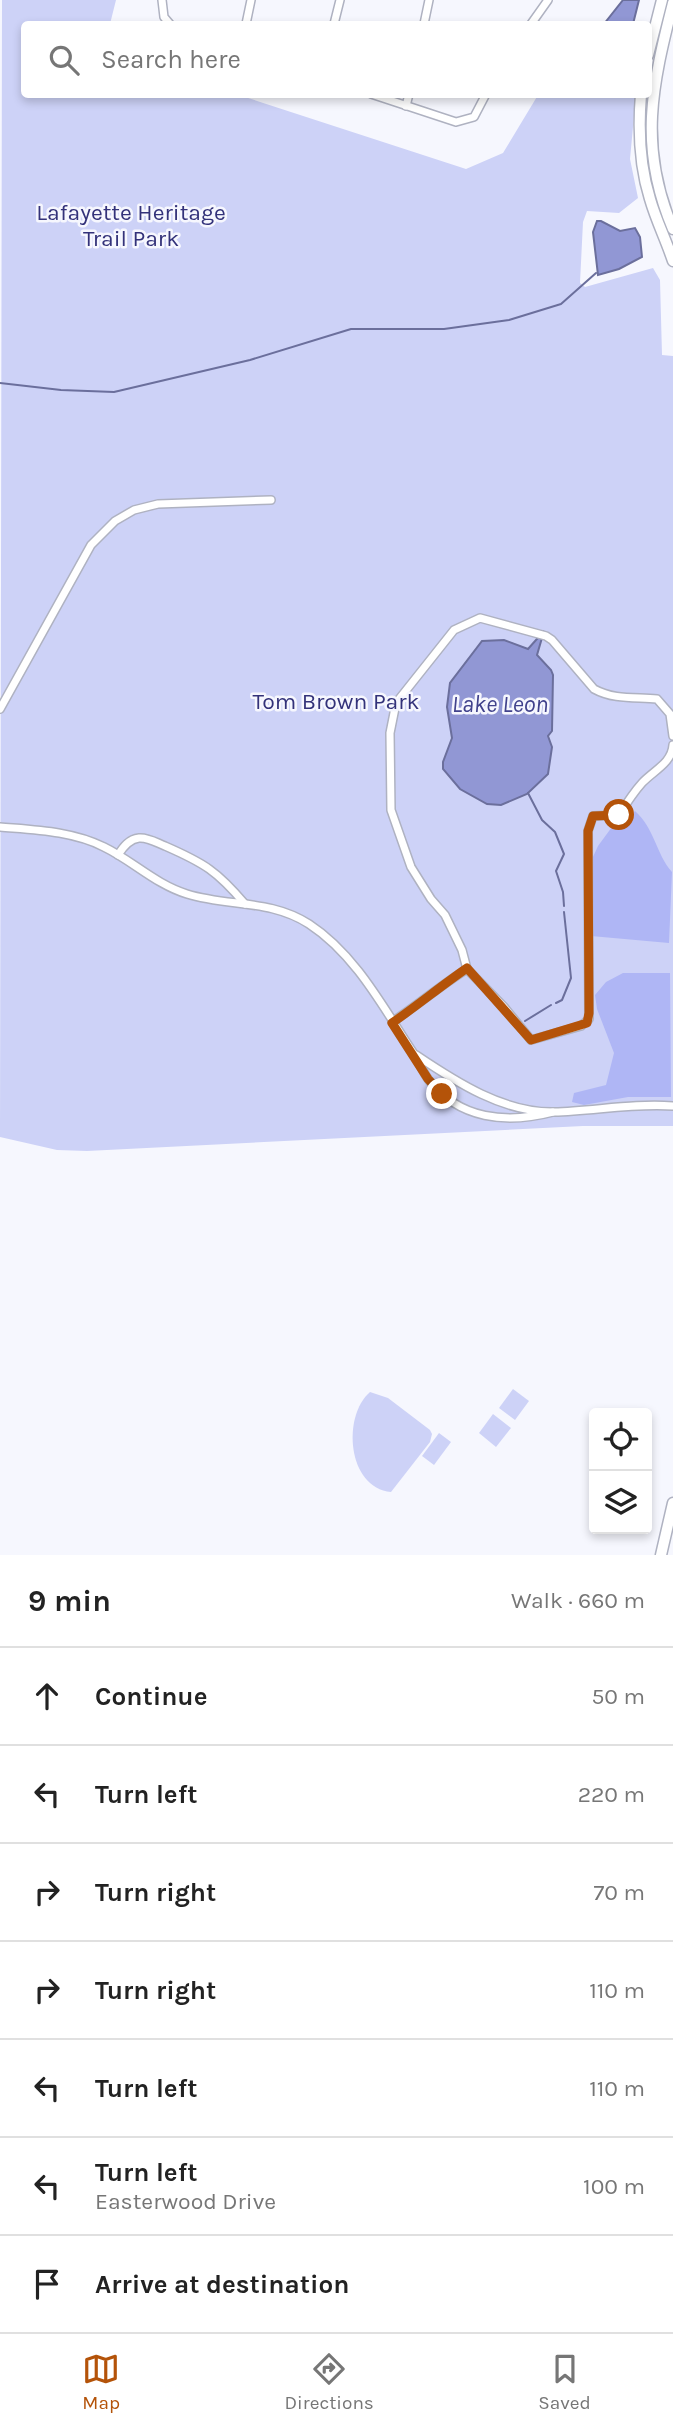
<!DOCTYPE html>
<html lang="en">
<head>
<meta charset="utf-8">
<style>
  :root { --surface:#fff; --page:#f6f6f6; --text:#222; --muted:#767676; --line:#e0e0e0; --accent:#b45309 }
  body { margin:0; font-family:Karla,sans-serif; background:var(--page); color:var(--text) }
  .controls { position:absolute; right:21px; bottom:21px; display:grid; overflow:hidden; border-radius:7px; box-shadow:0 4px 10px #0003 }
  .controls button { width:63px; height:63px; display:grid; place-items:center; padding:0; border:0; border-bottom:2px solid var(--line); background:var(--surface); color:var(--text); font:35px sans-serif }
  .stop { position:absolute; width:21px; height:21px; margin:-16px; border:5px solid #b45309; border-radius:50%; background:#fff }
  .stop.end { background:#b45309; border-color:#fff; box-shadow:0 2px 7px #0008 }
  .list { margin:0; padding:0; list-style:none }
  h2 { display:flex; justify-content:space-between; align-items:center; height:91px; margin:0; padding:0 28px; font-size:30px }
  h2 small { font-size:23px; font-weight:400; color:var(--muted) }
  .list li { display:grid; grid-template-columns:46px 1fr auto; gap:21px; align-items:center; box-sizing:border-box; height:98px; padding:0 28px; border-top:2px solid var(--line) }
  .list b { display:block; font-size:26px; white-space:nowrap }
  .list p { margin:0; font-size:23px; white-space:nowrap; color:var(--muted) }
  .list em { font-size:23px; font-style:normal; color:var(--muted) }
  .icon { flex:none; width:38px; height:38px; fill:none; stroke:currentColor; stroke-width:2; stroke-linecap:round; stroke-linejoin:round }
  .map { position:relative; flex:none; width:673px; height:1555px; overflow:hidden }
  .search { position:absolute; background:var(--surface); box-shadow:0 4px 10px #0003; left:21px; right:21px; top:21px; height:77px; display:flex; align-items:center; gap:18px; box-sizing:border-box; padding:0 24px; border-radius:7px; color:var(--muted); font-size:26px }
  .sheet { height:777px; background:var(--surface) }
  nav { display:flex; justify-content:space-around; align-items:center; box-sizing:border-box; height:98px; border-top:2px solid var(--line); background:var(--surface); font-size:19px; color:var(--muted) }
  nav a { display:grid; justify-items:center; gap:4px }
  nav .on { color:var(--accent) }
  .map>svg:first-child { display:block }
  .green { fill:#cdd2f7 }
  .forest { fill:#afb6f5 }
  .water { fill:#9197d4; stroke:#6b6f9c; stroke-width:2 }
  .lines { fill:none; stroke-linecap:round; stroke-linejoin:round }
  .stream { stroke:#6b6f9c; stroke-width:2 }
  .street-casing { stroke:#afb2c1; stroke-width:10 }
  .secondary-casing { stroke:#afb2c1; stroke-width:13 }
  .street { stroke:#fff; stroke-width:7 }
  .secondary { stroke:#fff; stroke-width:10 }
  .route { stroke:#b45309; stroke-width:9 }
  .labels { text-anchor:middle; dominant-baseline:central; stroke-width:5; stroke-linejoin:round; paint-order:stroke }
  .park-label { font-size:23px; fill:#33327a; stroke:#f6f7fe }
  .water-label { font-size:24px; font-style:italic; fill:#41428c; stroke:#f6f7fe }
</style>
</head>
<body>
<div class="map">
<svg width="673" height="1555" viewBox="0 0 673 1555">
  <rect width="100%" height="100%" fill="#f6f7fe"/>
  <g class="green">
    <polygon points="2,0 116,0 110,24 24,24 24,94 239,95 466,169 503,153 538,95 636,95 630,159 638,198 619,213 587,211 583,222 580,283 585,287 653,268 660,280 662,355 673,356 673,1126 583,1126 87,1151 57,1150 0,1137"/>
    <polygon points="513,1389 529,1401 515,1420 499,1408"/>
    <path d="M 370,1392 L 388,1398 L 430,1430 L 432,1434 L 430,1442 L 391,1492 C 347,1488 342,1416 370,1392 Z"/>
    <polygon points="493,1414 511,1428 496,1447 479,1433"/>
    <polygon points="439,1433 451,1442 434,1465 422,1456"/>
  </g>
  <g class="forest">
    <path d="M 635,811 C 655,829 656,854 672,872 L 669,943 L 591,936 L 592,859 L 598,846 L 620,816 L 631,815 Z"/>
    <polygon points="623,973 670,973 671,1097 628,1097 584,1105 572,1102 574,1093 606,1085 614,1053 597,1009 595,995 606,982"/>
  </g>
  <g class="water">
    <polygon points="623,0 639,0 633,24 604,24"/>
    <polygon points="597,221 601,221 620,231 635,228 640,237 642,257 619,269 598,275 593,232"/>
    <polygon points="544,631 537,655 551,670 553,675 552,731 548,736 552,747 548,774 527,794 501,805 487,804 460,789 443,769 443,762 452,738 447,707 450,683 482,641 504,640 528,649"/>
  </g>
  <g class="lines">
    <g class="stream">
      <polyline points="0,383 61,390 114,392 250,360 351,329 444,329 509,320 561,304 596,273"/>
      <polyline points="528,793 542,820 555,832 564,854 556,871 563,892 564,906"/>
      <polyline points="556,1003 562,1000 571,978 564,912"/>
      <polyline points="525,1021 551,1005"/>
    </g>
    <g class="street-casing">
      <g id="street">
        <polyline points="162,0 164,17 170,24"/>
        <polyline points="246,24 251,0"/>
        <polyline points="334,24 340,0"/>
        <polyline points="424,24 429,0"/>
        <polyline points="531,24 548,0"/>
        <polyline points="371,94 456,122 474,117 486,94"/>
        <polyline points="406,106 409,94"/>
        <polyline points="0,709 91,545 115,521 134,510 158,504 271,500"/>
        <path d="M 673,736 L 670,714 L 657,699 C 635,697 614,700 594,689 L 552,640 L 546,636 L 480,618 L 454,630 L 396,703 L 390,733 L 391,810 L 411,867 L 431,899 L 445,915 L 462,950 L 467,969 L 504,1007 L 531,1040 L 581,1026 L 589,1019 L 588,831 L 593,816 L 619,815 C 626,804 633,793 642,783 C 653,771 672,763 673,745"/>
        <path d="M 0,827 C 35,830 72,831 104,847 C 133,861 155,884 187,894 C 229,907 270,899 309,924 C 355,954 383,1007 412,1051 C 418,1060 422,1070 428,1079 C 459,1120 507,1124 553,1112"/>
        <path d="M 118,855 C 123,847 129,839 139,838 C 148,837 157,843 165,846 C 204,863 217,871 245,904"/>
        <path d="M 392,1022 C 418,1005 441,985 467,969"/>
        <path d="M 416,1055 C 456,1082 504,1113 554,1112 C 594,1111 633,1103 673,1106"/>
      </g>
    </g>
    <g class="secondary-casing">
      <g id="secondary">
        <path d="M 673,3 C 652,86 638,147 673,229"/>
        <polyline points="648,55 662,0"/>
        <path d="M 641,94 C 638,130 639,164 650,199 C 656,220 666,240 673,261"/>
        <polyline points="661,1555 673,1503"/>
      </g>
    </g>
    <use href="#street" class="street"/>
    <use href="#secondary" class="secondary"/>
  </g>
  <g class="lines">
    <path class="route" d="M 442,1094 L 428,1079 L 392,1023 C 418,1005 441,986 467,968 L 531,1040 L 587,1023 L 589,1013 L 588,831 L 593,816 L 619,815"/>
  </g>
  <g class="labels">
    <g class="park-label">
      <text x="131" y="212">Lafayette Heritage<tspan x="131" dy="26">Trail Park</tspan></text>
      <text x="336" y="701">Tom Brown Park</text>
    </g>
    <g class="water-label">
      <text x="500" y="704">Lake Leon</text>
    </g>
  </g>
</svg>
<div class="controls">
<button><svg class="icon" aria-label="locate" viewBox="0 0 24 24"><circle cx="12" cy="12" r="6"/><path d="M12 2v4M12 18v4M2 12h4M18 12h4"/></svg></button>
<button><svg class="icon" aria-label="layers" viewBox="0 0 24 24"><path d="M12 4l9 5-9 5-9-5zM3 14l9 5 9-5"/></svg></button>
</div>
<div class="stop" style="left:619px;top:815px"></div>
<div class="stop end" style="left:442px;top:1094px"></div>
<div class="search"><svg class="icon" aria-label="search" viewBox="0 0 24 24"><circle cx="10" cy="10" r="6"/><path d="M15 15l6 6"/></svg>Search here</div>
</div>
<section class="sheet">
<h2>9 min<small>Walk · 660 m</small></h2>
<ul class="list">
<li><svg class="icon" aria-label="ahead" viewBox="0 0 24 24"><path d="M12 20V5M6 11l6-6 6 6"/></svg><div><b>Continue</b></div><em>50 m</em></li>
<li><svg class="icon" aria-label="left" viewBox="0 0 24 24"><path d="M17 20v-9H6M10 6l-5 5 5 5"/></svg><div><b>Turn left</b></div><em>220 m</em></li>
<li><svg class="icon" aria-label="right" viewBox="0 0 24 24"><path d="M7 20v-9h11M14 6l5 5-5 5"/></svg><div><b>Turn right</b></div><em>70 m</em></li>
<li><svg class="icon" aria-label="right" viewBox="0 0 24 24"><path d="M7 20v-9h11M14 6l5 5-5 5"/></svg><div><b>Turn right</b></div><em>110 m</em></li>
<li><svg class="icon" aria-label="left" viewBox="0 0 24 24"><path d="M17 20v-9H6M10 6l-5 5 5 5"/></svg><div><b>Turn left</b></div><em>110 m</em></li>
<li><svg class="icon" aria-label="left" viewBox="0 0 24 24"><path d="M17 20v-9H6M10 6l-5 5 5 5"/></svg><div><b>Turn left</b><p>Easterwood Drive</p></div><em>100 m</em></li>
<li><svg class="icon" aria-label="arrive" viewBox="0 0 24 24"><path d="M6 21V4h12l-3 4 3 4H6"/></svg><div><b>Arrive at destination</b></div></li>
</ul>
</section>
<nav>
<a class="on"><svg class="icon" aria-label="map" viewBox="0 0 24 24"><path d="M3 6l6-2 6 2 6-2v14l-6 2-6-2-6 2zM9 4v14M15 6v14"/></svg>Map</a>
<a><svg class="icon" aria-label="directions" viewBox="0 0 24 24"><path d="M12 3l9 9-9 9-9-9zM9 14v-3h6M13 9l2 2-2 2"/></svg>Directions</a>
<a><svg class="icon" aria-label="saved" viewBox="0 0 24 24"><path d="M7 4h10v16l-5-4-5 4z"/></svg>Saved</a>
</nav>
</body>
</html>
